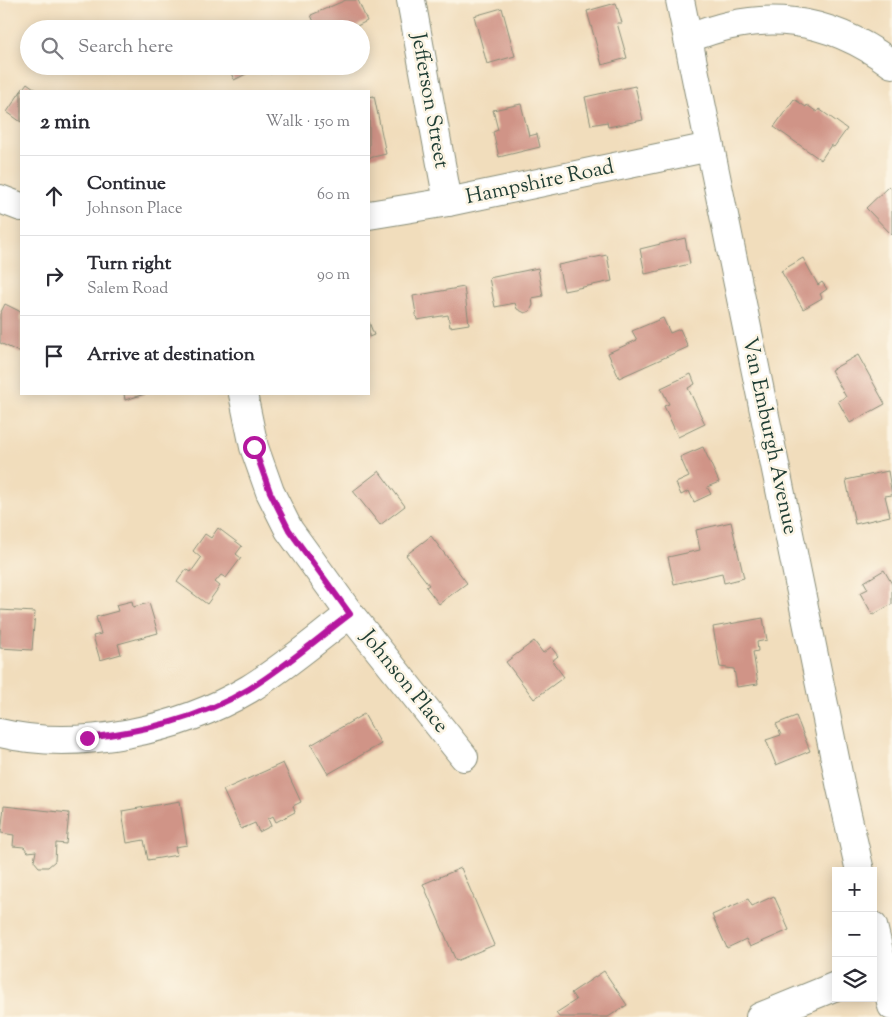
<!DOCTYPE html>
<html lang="en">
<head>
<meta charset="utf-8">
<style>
  :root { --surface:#fff; --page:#f2f2f3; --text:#2b2b33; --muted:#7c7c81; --line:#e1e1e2 }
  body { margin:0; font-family:"Sorts Mill Goudy",serif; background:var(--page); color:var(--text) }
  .controls { position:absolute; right:15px; bottom:15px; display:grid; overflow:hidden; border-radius:0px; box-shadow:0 2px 12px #0003 }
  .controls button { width:45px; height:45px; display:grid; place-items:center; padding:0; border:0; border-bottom:1px solid var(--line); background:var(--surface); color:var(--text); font:25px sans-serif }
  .stop { position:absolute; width:15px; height:15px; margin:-11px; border:4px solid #b5179e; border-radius:50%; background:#fff }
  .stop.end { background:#b5179e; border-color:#fff; box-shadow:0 1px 5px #0008 }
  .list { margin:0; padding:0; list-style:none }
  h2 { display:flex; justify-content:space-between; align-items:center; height:65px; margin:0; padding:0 20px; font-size:21px }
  h2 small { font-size:16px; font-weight:400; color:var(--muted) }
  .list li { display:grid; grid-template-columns:32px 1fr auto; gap:15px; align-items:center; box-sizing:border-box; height:80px; padding:0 20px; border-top:1px solid var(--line) }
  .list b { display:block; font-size:19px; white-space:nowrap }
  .list p { margin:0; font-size:16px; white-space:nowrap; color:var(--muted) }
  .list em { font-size:16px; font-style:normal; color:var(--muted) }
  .icon { flex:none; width:28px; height:28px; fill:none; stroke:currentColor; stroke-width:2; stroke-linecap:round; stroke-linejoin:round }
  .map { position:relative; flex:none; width:892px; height:1017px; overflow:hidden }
  .search { position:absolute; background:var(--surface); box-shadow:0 2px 12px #0003; left:20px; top:20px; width:350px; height:55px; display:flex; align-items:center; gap:12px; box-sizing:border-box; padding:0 18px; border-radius:28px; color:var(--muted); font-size:19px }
  .panel { position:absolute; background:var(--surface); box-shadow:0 2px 12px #0003; left:20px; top:90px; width:350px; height:305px; border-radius:0px }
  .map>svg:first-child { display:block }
  .building { fill:#d09487 }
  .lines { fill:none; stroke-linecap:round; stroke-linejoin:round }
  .minor-casing { stroke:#888d78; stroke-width:30 }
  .major-casing { stroke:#888d78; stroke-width:30 }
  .minor { stroke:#fff; stroke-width:28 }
  .major { stroke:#fff; stroke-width:28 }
  .route { stroke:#b5179e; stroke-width:6 }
  .labels { text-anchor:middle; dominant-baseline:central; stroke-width:5; stroke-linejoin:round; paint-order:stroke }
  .street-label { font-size:21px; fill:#1f3d34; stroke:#fcf5e5 }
</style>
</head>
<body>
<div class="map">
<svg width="892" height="1017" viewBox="0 0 892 1017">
  <rect width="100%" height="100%" fill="#fcf5e5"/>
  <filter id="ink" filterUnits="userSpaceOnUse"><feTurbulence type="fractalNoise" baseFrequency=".02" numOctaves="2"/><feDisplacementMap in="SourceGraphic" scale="10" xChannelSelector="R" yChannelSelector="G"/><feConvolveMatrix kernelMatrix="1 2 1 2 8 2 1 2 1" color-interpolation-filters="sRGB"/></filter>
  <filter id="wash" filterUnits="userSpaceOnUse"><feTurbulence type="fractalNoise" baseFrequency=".0096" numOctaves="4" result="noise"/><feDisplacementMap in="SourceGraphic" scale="20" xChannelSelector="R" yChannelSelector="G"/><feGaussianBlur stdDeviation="1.12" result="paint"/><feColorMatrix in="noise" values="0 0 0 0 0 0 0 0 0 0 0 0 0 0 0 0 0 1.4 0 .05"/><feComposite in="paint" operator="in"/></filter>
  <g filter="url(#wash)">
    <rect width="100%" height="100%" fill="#f1ddbc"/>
    <g id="blocks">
      <g class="building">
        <polygon points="346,0 358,0 367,21 351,29 317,29 311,15"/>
        <polygon points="616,3 622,23 617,23 627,58 602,65 587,11"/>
        <polygon points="502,8 515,56 487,64 474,16"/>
        <polygon points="228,66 262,66 234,80"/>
        <polygon points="266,66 285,66 270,74"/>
        <polygon points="27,83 38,91 21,91"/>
        <polygon points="635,86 643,120 608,127 607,122 591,125 585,97"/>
        <polygon points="21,91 21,122 7,112"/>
        <polygon points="374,96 386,154 369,158 369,97"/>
        <polygon points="794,99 806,107 807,105 817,112 819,109 847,129 834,147 831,145 821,160 774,127"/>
        <polygon points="521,104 529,136 537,134 540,147 499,157 493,132 498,130 493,110"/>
        <polygon points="889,186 892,189 892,235 866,208"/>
        <polygon points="685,238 690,264 645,274 640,249"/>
        <polygon points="607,255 612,281 564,291 558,265"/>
        <polygon points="803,258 818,285 822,282 827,289 820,294 822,298 803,309 781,271"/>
        <polygon points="538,268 543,296 532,298 533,305 530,311 525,313 517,309 515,303 495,307 489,278"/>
        <polygon points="464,287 469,324 450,327 448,315 417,320 413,296"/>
        <polygon points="5,304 21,312 21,353 0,343 0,314"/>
        <polygon points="663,318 670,333 680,329 688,347 619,378 608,353 637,340 632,331"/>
        <polygon points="369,322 374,335 369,337"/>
        <polygon points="858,355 885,404 850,423 838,401 846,397 831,370"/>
        <polygon points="691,374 695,384 688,388 705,424 678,437 664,406 669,404 661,388"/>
        <polygon points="124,394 145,394 125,400"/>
        <polygon points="703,447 719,482 707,487 711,494 694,502 689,491 681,495 676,483 689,477 680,457"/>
        <polygon points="379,471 405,506 380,525 353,491"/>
        <polygon points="888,471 892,495 885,496 890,516 855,524 846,480"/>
        <polygon points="731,522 744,578 724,583 722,573 674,584 668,557 700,550 696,530"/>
        <polygon points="218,528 242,546 236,554 241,558 226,578 221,575 215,582 220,586 207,604 177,582 186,569 191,572 201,558 193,551 205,534 211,538"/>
        <polygon points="431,536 467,583 439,604 426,587 429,585 406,555"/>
        <polygon points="884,570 892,584 892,604 873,615 860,593 868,589 864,582"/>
        <polygon points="132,601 133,607 149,603 158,633 118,644 121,654 100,660 93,636 101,634 96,617 118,611 116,605"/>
        <polygon points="0,610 35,612 32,650 0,648"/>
        <polygon points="763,618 767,640 757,642 758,651 753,652 758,684 737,687 734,669 720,667 713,627"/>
        <polygon points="534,641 543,653 551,647 558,656 552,661 564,677 534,699 506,662"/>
        <polygon points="364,714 381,744 328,774 311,745"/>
        <polygon points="796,716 810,751 776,765 766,740 781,735 776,724"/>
        <polygon points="283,763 301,802 293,806 295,812 276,822 273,816 268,819 271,826 259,832 255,823 241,829 223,790"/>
        <polygon points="180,801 187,845 175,847 177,855 148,860 144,840 127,843 122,811"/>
        <polygon points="4,806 69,813 66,844 56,843 55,861 48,867 39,867 34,861 36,851 28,852 24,847 13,846 14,835 1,833"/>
        <polygon points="461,868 494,945 456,961 423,884"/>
        <polygon points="774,896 789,930 750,947 746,939 727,948 712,915 748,899 752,906"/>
        <polygon points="604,971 627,1005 608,1017 559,1017 556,1013 576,1000 571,993"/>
      </g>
    </g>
  </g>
  <g filter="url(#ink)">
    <use href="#blocks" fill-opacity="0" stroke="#888d78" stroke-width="1"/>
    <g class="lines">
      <g class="minor-casing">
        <g id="minor">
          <polyline points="411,0 448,202"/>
          <path d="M 688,39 C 762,8 828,16 892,64"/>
          <polyline points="0,199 21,207"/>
          <polyline points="369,215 448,202 710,147"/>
          <polyline points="243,394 254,447 270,492 289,530 350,614 464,757"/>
          <path d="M 0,733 C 79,752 180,730 249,689 C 285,667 317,639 350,614"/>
          <polyline points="760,1017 836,986"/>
        </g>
      </g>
      <g class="major-casing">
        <g id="major">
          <polyline points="680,0 841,788 860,871"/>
          <polyline points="873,926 892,1006"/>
        </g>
      </g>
      <use href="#minor" class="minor"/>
      <use href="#major" class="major"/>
    </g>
  </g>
  <g class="lines" filter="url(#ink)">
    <path class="route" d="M 87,738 C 144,731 199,719 249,689 C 285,667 317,639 350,614 L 289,530 L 270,492 L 254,447"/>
  </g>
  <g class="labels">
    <g class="street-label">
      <text transform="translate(429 101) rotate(80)">Jefferson Street</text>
      <text transform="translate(540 183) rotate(-12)">Hampshire Road</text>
      <text transform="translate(769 436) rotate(78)">Van Emburgh Avenue</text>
      <text transform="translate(404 682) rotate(51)">Johnson Place</text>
    </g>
  </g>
</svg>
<div class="controls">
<button>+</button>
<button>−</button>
<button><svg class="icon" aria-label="layers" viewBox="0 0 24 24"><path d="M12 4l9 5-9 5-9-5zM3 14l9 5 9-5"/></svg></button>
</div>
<div class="stop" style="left:254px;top:447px"></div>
<div class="stop end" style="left:87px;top:738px"></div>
<div class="search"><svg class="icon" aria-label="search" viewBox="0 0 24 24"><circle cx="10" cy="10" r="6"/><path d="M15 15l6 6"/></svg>Search here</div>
<section class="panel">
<h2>2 min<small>Walk · 150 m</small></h2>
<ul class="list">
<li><svg class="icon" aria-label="ahead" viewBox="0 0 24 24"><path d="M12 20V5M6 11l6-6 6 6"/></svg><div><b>Continue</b><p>Johnson Place</p></div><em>60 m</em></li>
<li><svg class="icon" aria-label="right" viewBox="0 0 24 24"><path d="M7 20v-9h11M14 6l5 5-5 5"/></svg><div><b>Turn right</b><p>Salem Road</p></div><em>90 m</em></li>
<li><svg class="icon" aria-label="arrive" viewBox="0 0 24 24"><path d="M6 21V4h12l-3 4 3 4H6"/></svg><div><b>Arrive at destination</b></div></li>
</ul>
</section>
</div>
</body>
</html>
